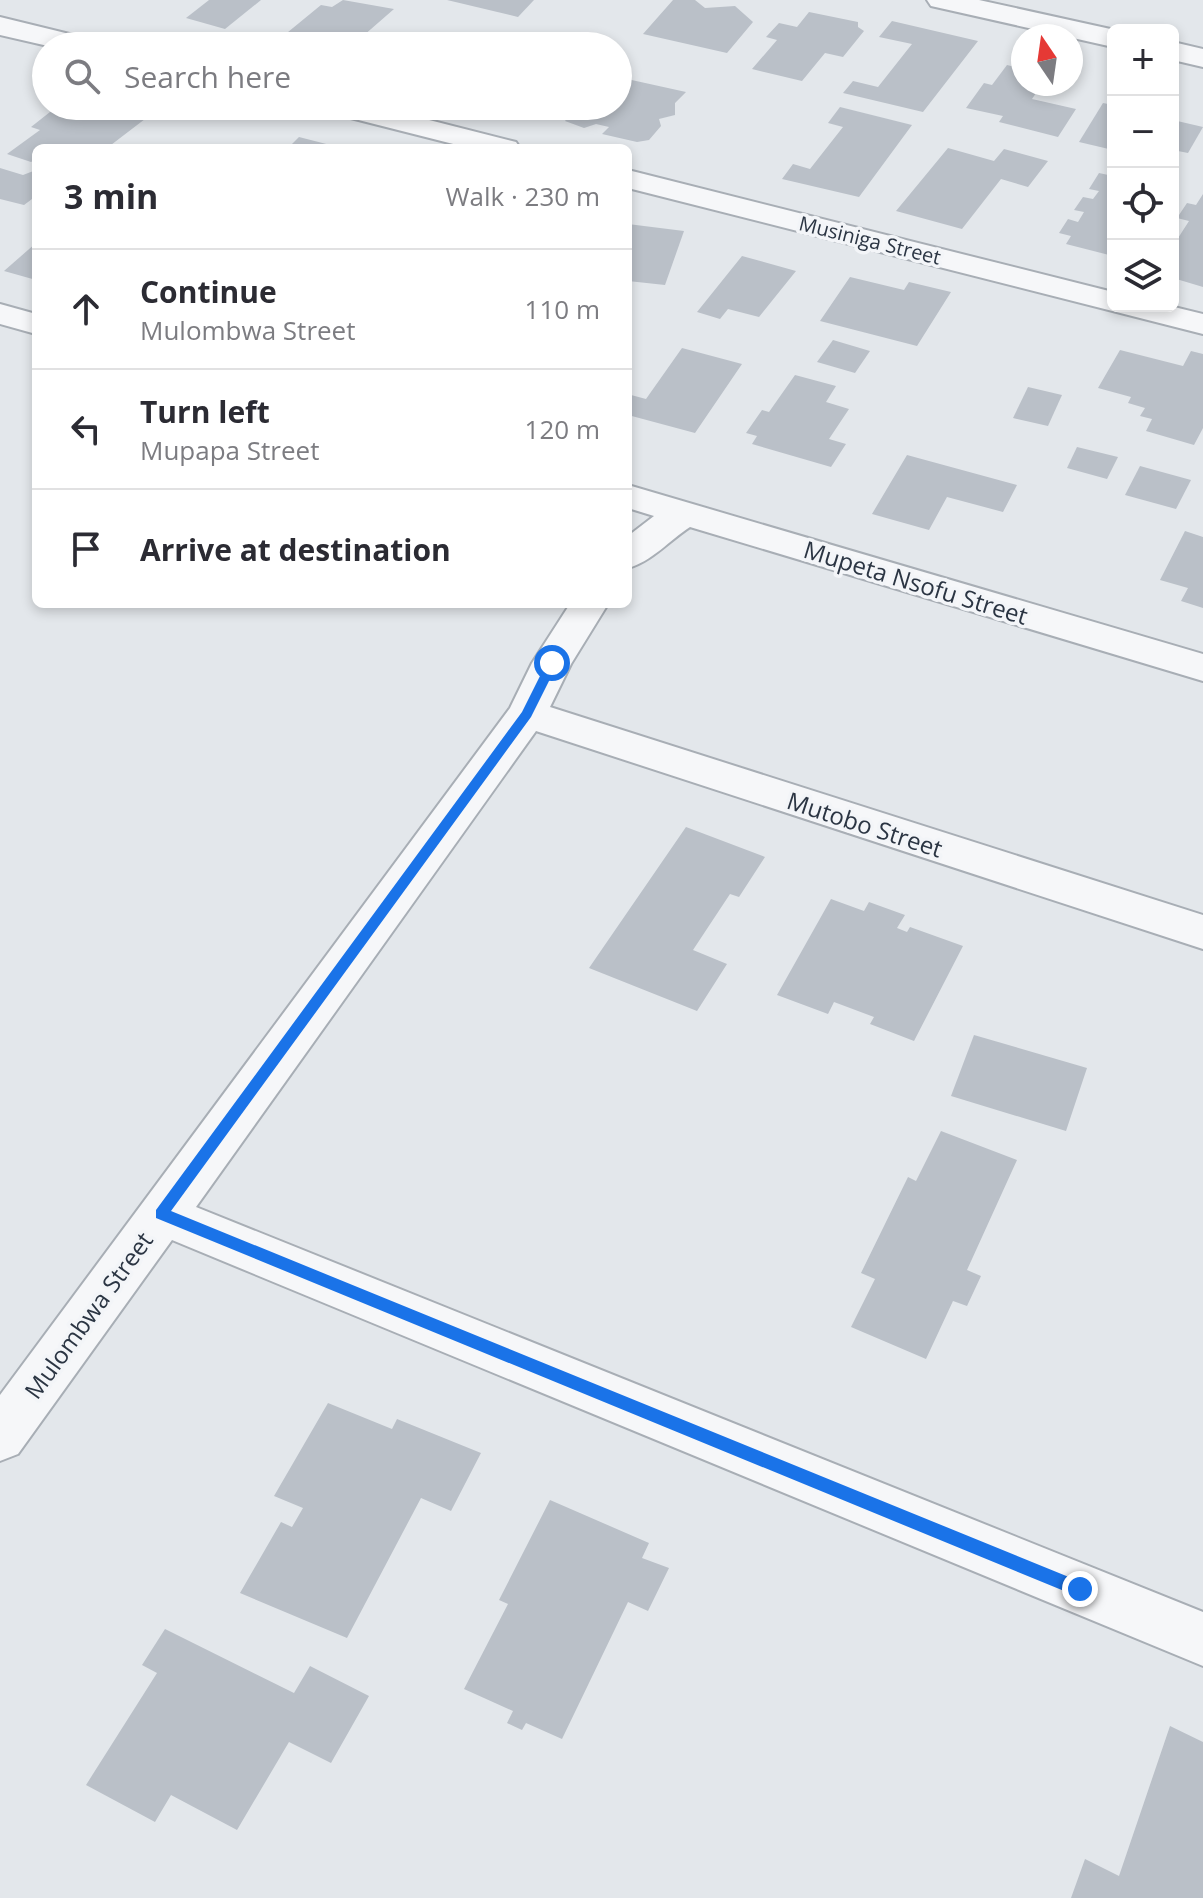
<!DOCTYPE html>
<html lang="en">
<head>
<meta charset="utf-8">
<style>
  :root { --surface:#fff; --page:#f7f7f7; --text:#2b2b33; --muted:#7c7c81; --line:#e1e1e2 }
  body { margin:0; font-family:"Open Sans",sans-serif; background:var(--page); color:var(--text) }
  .controls { position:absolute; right:24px; top:24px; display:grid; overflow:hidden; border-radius:12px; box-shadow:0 4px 12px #0003 }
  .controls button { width:72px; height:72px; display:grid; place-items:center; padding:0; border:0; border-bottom:2px solid var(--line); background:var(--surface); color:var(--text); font:40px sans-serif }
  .compass { position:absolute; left:1011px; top:24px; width:72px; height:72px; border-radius:50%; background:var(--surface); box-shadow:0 4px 12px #0003; rotate:347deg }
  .stop { position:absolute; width:24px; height:24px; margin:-18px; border:6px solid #1a73e8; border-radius:50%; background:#fff }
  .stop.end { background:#1a73e8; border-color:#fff; box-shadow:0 2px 8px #0008 }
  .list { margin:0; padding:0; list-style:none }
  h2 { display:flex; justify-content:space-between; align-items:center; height:104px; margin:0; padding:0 32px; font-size:34px }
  h2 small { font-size:26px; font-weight:400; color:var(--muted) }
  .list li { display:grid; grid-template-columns:52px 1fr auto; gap:24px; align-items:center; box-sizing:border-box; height:120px; padding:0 32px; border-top:2px solid var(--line) }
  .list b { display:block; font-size:30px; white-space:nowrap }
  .list p { margin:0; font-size:26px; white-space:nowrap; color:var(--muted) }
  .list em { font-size:26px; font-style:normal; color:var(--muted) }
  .icon { flex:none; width:44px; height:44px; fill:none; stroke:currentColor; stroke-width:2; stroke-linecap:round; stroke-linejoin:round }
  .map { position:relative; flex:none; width:1203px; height:1898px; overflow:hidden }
  .search { position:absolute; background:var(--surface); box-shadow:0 4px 12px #0003; left:32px; top:32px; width:600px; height:88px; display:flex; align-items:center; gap:20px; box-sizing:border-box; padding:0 28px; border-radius:44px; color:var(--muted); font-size:30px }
  .panel { position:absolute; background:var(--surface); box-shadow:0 4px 12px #0003; left:32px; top:144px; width:600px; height:464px; border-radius:12px }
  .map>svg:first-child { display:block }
  .building { fill:#bac0c8 }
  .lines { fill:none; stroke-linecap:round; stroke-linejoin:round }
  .minor-casing { stroke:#a8aeb5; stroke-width:4 }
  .minor { fill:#f6f7f9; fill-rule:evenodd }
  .route { fill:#1a73e8 }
  .labels { text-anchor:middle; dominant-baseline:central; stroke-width:7; stroke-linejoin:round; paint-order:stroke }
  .far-street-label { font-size:20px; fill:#2b3543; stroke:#f3f5f8 }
  .street-label { font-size:24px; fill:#2b3543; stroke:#f3f5f8 }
</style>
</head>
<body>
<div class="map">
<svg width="1203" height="1898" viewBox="0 0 1203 1898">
  <rect width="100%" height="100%" fill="#e3e7eb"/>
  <g class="building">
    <polygon points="209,0 261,0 225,29 186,18"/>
    <polygon points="343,0 394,9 363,36 348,32 335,44 339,46 271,46 321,5 332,7"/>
    <polygon points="447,0 534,0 518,17"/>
    <polygon points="673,0 695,0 705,8 735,6 753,22 727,53 643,34"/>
    <polygon points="809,12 858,22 858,27 864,31 843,57 825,53 802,81 752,69 777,40 766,37 779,23 797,27"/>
    <polygon points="892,21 978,41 923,112 843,93 853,81 878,87 912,44 879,37"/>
    <polygon points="1007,65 1023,69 1023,84 1042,84 1032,99 1076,109 1058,137 999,122 1003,116 966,108 984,83 992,85"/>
    <polygon points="618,77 686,92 675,103 675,115 659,119 661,126 649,140 637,142 602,134 609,127 596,124 584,128 565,121 577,106 618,106"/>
    <polygon points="1103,103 1113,105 1113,150 1079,142"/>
    <polygon points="77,106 112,115 124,106 162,106 107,148 36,148 36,159 31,162 7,154 40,130 31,127 50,112 62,113"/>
    <polygon points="840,107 912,125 859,197 782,179 793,164 810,169 843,127 828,123"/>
    <polygon points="1173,120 1203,127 1188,153 1173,150"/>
    <polygon points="299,137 338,147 338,148 288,148"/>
    <polygon points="948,148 994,161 1004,149 1048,161 1028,187 1001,179 962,229 896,211"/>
    <polygon points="0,168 23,175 36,170 36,196 24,205 0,199"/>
    <polygon points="1099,173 1113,176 1113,256 1066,244 1071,236 1059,233 1068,219 1078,222 1084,212 1074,210 1083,197 1093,199 1099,191 1089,189"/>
    <polygon points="1203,194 1203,287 1173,278 1173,246 1189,221 1177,218 1187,203 1196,205"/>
    <polygon points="628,224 684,231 665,285 628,281"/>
    <polygon points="36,243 36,280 4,271"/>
    <polygon points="742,256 796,271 759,317 728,309 720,319 697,312"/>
    <polygon points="850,277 904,290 909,282 951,292 917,346 820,321"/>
    <polygon points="833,340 870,351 855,373 817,362"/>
    <polygon points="682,348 742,364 695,433 628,415 628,400 631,395 646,399"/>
    <polygon points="1120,350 1183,366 1191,351 1203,354 1203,428 1194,445 1146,431 1152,419 1140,416 1145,408 1128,403 1131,397 1098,388"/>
    <polygon points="795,375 836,386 826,402 849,409 829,439 846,444 831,467 752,444 757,436 746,433 762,410 769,412"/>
    <polygon points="1028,387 1062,395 1048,426 1013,418"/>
    <polygon points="1077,447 1118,457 1107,479 1067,468"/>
    <polygon points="907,455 1017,485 1003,512 947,497 929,530 872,514"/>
    <polygon points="1140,466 1191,480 1176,509 1125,495"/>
    <polygon points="1185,531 1203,537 1203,608 1181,601 1188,588 1160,580"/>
    <polygon points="686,827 765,857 739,897 730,894 693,950 727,964 697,1011 589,968"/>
    <polygon points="831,899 864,911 869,902 905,915 897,928 907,932 910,927 963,946 914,1041 870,1024 874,1017 834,1002 828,1014 777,995"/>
    <polygon points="974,1035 1087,1068 1066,1131 951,1096"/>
    <polygon points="941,1131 1017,1160 967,1270 981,1276 967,1306 953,1301 926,1359 851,1327 875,1279 861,1273 908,1177 916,1181"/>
    <polygon points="328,1403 392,1429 397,1419 481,1453 451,1511 421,1498 347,1638 240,1593 281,1522 292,1527 303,1508 274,1496"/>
    <polygon points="550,1500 649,1543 642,1558 669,1568 648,1611 628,1602 562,1739 526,1723 522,1730 507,1723 513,1711 464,1689 508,1604 499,1600"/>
    <polygon points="165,1629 294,1693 310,1666 369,1696 331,1763 289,1742 237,1830 171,1795 155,1822 86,1785 157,1673 142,1665"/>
    <polygon points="1170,1726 1203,1742 1203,1898 1071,1898 1085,1859 1119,1876"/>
  </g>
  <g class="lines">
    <g class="minor-casing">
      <g id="minor">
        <polygon points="927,0 979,0 1115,30 1113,47 931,6"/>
        <polygon points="0,17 94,40 98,46 48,46 0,35"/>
        <polygon points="1173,42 1203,49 1203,67 1173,60"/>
        <polygon points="323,106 374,106 516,142 520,148 469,148 327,112"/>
        <polygon points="628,170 1113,292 1113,306 1170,306 1203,314 1203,334 628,188"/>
        <polygon points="0,304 36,314 36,334 0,324"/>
        <path d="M 628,485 L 1203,654 L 1203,681 L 690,527 C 670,540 651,562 628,568 L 628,536 L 654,516 L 628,508 Z"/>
        <polygon points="570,604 608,604 571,664 550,707 1203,915 1203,949 536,731 196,1207 1203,1612 1203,1666 172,1240 18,1454 0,1461 0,1395 510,708 532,663"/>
      </g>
    </g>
    <use href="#minor" class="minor"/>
  </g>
  <polygon class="route" points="548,660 558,663 531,717 171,1211 1086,1584 1086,1595 1074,1595 156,1218 156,1210 522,712"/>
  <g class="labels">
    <g class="far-street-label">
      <text transform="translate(870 240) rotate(14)">Musiniga Street</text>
    </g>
    <g class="street-label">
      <text transform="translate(916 582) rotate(17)">Mupeta Nsofu Street</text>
      <text transform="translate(865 824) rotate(18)">Mutobo Street</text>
      <text transform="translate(88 1315) rotate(-54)">Mulombwa Street</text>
    </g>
  </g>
</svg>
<div class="controls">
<button>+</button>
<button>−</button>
<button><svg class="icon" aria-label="locate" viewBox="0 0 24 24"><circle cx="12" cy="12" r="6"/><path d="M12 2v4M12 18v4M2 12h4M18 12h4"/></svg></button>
<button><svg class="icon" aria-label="layers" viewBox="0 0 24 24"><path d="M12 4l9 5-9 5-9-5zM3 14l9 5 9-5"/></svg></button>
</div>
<svg class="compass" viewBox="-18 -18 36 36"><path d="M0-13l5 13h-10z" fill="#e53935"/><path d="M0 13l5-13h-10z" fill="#7c7c81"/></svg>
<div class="stop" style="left:552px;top:663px"></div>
<div class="stop end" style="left:1080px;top:1589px"></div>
<div class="search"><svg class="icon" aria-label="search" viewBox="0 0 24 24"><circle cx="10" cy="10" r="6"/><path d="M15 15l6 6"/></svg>Search here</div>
<section class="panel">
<h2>3 min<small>Walk · 230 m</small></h2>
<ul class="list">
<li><svg class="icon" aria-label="ahead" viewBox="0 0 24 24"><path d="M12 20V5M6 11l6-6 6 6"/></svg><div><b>Continue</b><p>Mulombwa Street</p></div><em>110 m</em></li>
<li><svg class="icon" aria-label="left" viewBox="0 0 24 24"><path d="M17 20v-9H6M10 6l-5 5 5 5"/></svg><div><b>Turn left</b><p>Mupapa Street</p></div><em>120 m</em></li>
<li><svg class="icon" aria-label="arrive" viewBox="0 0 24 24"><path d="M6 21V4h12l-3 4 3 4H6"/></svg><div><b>Arrive at destination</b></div></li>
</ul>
</section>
</div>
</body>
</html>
